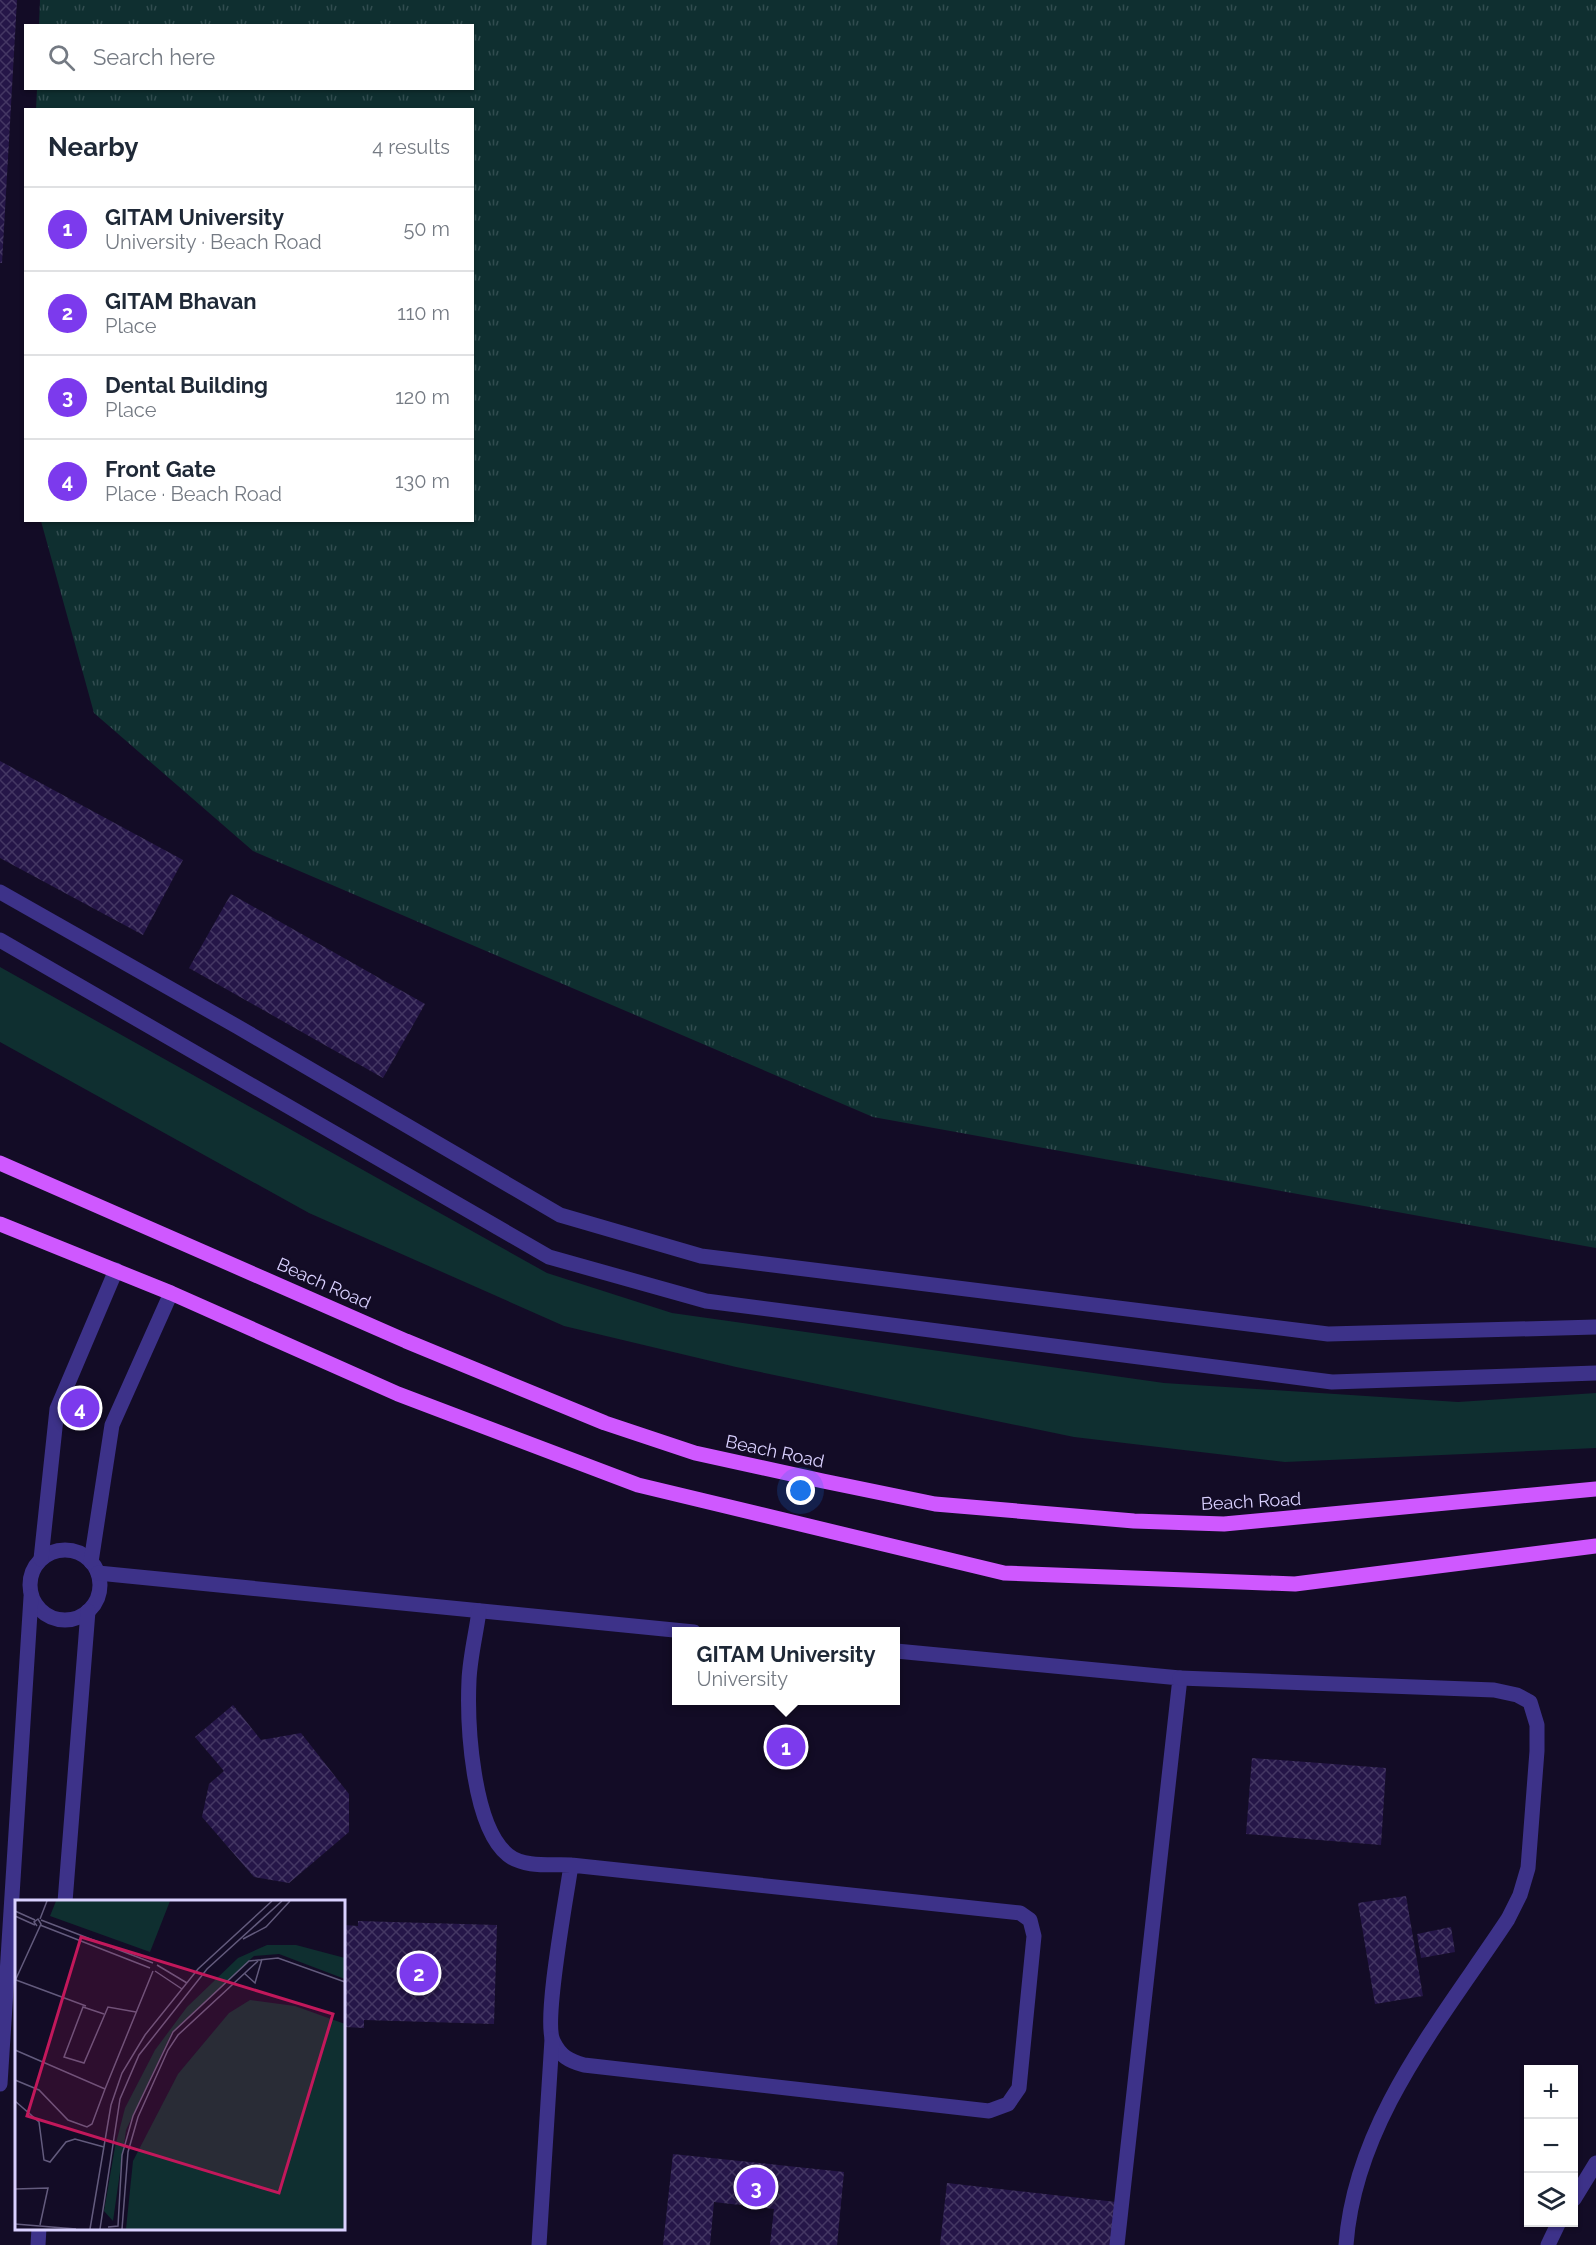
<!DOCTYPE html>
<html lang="en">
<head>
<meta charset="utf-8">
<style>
  :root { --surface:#fff; --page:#f2f2f3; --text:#1f2937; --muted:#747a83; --line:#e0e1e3; --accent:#7c3aed }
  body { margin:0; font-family:Raleway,sans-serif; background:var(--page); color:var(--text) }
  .controls { position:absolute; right:18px; bottom:18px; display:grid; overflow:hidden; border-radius:0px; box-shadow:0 2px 4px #0004 }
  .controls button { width:54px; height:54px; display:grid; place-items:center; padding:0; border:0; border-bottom:2px solid var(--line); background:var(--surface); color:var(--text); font:30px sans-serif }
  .you { position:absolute; left:801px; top:1491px; width:21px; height:21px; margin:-15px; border:4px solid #fff; border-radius:50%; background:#1a73e8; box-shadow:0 0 0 9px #1a73e833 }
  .badge { display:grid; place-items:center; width:39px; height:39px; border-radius:50%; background:var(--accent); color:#fff; font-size:20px; font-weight:700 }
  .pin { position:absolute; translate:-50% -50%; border:3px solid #fff; box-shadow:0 2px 6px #0006 }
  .popup { position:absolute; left:672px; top:1627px; width:228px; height:78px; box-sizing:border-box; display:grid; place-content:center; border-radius:0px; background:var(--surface); filter:drop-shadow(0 2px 4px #0005); font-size:20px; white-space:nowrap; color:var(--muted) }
  .popup b { font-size:22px; color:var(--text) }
  .popup::after { content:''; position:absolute; left:50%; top:100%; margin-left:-12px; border:12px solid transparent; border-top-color:var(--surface) }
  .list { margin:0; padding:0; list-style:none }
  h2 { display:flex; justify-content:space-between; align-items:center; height:78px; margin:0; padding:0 24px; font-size:26px }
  h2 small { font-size:20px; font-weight:400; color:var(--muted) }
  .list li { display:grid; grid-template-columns:39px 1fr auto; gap:18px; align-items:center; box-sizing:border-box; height:84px; padding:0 24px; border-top:2px solid var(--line) }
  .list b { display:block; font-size:22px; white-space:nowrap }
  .list p { margin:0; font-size:20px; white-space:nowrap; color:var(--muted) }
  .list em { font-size:20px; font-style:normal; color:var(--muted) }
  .icon { flex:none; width:33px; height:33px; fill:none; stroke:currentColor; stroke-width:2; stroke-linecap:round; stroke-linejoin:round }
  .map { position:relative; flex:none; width:1596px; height:2245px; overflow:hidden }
  .search { position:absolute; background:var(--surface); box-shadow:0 2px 4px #0004; left:24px; top:24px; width:450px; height:66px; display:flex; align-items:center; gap:15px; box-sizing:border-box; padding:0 21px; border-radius:0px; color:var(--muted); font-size:22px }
  .panel { position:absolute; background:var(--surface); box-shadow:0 2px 4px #0004; left:24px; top:108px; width:450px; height:414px; border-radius:0px }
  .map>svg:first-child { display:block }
  .grass { fill:url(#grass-tufts) }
  .garden { fill:#0f2f30 }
  .building { fill:url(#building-cross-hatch) }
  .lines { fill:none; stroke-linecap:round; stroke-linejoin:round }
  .minor { stroke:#3d3289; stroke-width:15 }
  .major { stroke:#cf58ff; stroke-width:15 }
  .labels { text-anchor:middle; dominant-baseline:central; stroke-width:4.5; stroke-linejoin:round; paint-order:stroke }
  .street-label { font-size:18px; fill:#dad1ff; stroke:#130c26 }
  .inset-road { fill:none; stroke:#635b7d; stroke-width:1.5 }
  .view { fill:#c2185b; fill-opacity:0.15; stroke:#c2185b; stroke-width:3 }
  .inset-edge { fill:none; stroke:#dad1ff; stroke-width:3 }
</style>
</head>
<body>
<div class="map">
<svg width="1596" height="2245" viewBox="0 0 1596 2245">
  <defs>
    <pattern id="grass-tufts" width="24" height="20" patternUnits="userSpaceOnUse" patternTransform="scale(1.5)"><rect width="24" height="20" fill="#0f2f30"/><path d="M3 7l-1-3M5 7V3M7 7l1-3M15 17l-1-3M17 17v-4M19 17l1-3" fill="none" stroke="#314c4f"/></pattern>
    <pattern id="building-cross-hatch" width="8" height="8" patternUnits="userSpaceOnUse" patternTransform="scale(1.5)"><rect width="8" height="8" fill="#251648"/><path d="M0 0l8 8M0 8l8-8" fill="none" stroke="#443763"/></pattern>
  </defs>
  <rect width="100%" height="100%" fill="#130c26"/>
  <polygon class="grass" points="40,0 1596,0 1596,1248 873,1117 253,851 94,713 41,521 472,520 472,110 36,110 37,89 472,88 472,26 39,25"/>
  <polygon class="garden" points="0,967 547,1273 672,1313 1164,1383 1458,1402 1596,1393 1596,1448 1285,1462 1074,1437 736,1367 564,1326 309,1213 0,1042"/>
  <g class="building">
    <polygon points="0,0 17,0 2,263 0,263"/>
    <polygon points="0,761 183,860 143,935 0,858"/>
    <polygon points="231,894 425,1004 383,1078 189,968"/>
    <polygon points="233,1705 261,1740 301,1733 349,1794 349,1832 289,1883 254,1877 202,1817 209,1784 224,1771 195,1737"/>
    <polygon points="1252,1758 1386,1768 1381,1845 1246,1834"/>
    <polygon points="1406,1896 1423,1996 1375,2004 1358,1903"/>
    <polygon points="358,1921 497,1925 494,2024 364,2020 364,2028 344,2027 344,1925 358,1926"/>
    <polygon points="1451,1927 1455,1952 1421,1958 1417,1934"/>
    <polygon points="673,2154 844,2172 837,2245 770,2245 774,2209 714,2202 710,2245 663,2245"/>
    <polygon points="947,2183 1116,2202 1111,2245 940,2245"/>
  </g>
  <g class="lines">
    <g class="minor">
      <polyline points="0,892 238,1027 560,1215 701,1256 1328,1334 1596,1327"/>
      <polyline points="0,940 549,1257 706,1301 1332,1382 1596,1373"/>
      <circle cx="65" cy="1585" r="35"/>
      <polyline points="41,1559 57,1409 116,1270"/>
      <polyline points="91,1562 112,1425 171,1293"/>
      <polyline points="98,1573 694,1632"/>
      <path d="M 479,1611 C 476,1634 470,1657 469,1680 C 467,1723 472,1826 508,1855 C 524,1868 552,1864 571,1865 L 1020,1913 L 1030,1920 L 1034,1936 L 1019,2088 L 1008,2104 L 989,2111 L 584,2065 C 569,2061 560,2056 553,2041 C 543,2020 567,1895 571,1865"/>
      <polyline points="896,1651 1180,1678 1117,2245"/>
      <path d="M 1180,1678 L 1494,1690 L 1517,1695 L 1530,1702 L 1537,1725 L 1537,1751 L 1528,1868 L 1520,1895 L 1508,1919 C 1442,2019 1355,2121 1346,2245"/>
      <polyline points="65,1902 88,1611"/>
      <polyline points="0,2084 31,1597"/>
      <polyline points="1574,2199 1596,2163"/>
      <polyline points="38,2245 39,2228"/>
      <polyline points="539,2245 552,2039"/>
      <polyline points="1548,2245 1559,2222"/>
    </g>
    <g class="major">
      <polyline points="0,1163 406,1341 605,1423 695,1453 823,1481 935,1504 1134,1521 1224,1524 1596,1489"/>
      <polyline points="0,1224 171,1293 398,1394 638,1485 1004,1573 1295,1584 1596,1546"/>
    </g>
  </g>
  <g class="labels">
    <g class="street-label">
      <text transform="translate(324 1283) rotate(24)">Beach Road</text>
      <text transform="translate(775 1451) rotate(12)">Beach Road</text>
      <text transform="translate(1251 1501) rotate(-3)">Beach Road</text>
    </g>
  </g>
  <g transform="translate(15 1900)">
    <rect width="330" height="330" fill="#130c26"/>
    <path d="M 235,100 L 280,106 L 330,124 L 330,329 L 111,329 L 118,261 L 163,174 L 214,113 Z" fill="#0f2f30"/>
    <path d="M 41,1 L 155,1 L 135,52 L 35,16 ZM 252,45 L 281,45 L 330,58 L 330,79 L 264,54 L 239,56 L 157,132 L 111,230 L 98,321 L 89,311 L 100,247 L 110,208 L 140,150 L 172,107 L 223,58 Z" fill="#0f2f30"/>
    <path class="inset-road" d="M 0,11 L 20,20M 0,16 L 20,25M 25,19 L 32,1M 26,20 L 138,63M 25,25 L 135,68M 228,39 L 251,27 L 275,1M 142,65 L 172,83M 140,71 L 167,89M 229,73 L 240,83 L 247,59M 1,80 L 71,106M 0,81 L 26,24 L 23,19 L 19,22 L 22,26M 89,114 L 68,107 L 49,157 L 69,163 L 93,107 L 121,112M 0,150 L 90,189 L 138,71M 0,180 L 24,190 L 53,220 L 72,227 L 77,224 L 90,189M 0,201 L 24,222 L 29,260 L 35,262 L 51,242 L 60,239 L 89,247M 0,289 L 33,288 L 25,325M 0,324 L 61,329M 93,327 L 103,326 L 107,255 L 118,216 L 158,132 L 234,61 L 263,58 L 330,82M 75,329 L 96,205 L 107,173 L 130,135 L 183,69 L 257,1M 85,329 L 105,199 L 124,155 L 192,69 L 267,1M 107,329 L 113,252 L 123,217 L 153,150 L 163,135 L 243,61"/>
    <path class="view" d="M 66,37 L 318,114 L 264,293 L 12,216 Z"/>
    <rect width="330" height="330" class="inset-edge"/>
  </g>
</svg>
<div class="controls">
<button>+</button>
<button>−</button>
<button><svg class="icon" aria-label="layers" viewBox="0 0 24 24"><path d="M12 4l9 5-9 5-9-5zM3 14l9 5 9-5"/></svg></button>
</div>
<div class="you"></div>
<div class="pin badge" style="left:786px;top:1747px">1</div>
<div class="popup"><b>GITAM University</b>University</div>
<div class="pin badge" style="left:419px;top:1973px">2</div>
<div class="pin badge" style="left:756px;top:2187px">3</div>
<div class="pin badge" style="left:80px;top:1408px">4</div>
<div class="search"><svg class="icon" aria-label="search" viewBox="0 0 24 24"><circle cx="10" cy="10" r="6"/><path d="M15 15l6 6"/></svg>Search here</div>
<section class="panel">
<h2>Nearby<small>4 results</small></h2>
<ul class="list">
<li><span class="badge">1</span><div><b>GITAM University</b><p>University · Beach Road</p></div><em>50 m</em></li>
<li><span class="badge">2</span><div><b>GITAM Bhavan</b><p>Place</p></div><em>110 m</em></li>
<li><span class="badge">3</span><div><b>Dental Building</b><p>Place</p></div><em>120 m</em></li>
<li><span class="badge">4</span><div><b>Front Gate</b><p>Place · Beach Road</p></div><em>130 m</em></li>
</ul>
</section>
</div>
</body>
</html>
